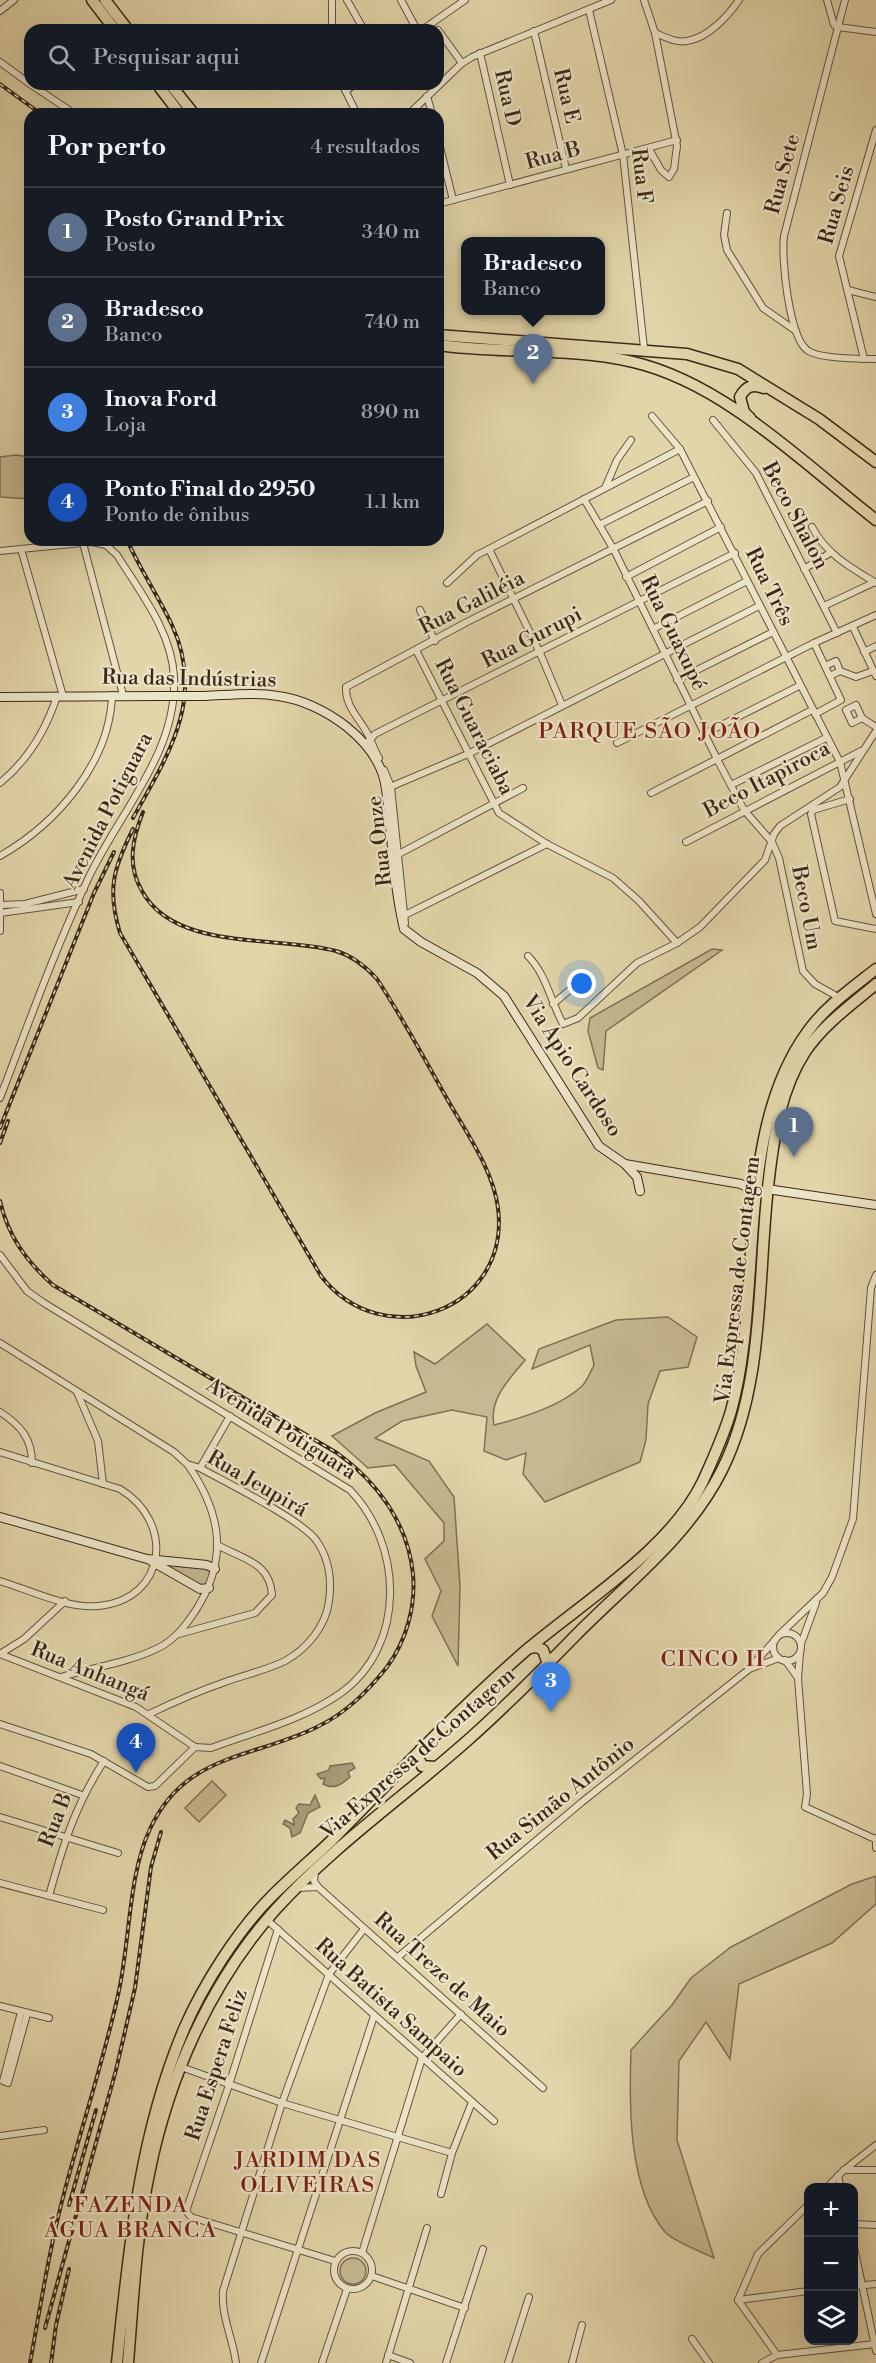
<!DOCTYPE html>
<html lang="pt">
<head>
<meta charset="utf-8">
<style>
  :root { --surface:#171b24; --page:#242831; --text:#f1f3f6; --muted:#9ea1a6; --line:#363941; --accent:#8c9099 }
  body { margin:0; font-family:"Libre Bodoni",serif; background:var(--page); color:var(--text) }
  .controls { position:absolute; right:18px; bottom:18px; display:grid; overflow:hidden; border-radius:12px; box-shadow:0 6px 24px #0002 }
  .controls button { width:54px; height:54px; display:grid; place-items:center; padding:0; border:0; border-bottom:2px solid var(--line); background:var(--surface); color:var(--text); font:30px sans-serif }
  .you { position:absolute; left:582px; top:984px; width:21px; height:21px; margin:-15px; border:4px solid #fff; border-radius:50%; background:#1a73e8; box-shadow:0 0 0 9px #1a73e833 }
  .badge { display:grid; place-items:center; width:39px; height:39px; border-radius:50%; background:var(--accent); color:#fff; font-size:20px; font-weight:700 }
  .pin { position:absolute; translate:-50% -50px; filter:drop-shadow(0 2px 3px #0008) }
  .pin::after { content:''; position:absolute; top:32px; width:21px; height:18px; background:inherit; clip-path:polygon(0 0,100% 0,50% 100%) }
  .popup { position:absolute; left:461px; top:237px; width:144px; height:78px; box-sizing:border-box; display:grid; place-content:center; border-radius:12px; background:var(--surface); filter:drop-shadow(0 2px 4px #0005); font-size:20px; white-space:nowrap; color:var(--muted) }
  .popup b { font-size:22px; color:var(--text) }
  .popup::after { content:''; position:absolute; left:50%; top:100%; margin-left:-12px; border:12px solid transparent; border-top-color:var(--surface) }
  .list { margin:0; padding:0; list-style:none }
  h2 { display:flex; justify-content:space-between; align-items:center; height:78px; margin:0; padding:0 24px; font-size:26px }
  h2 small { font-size:20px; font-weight:400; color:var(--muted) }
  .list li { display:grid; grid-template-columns:39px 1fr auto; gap:18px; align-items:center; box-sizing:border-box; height:90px; padding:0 24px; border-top:2px solid var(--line) }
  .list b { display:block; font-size:22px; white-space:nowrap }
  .list p { margin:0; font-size:20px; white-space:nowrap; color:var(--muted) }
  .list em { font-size:20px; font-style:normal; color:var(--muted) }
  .icon { flex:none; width:33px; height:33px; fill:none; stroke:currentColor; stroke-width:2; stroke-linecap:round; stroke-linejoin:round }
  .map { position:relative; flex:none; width:876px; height:2363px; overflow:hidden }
  .search { position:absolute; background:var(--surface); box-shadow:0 6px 24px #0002; left:24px; top:24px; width:420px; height:66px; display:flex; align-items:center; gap:15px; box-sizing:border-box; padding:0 21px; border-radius:18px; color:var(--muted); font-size:22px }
  .panel { position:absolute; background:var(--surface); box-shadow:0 6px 24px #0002; left:24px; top:108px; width:420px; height:438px; border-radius:18px }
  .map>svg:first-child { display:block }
  .green { fill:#c6b891; stroke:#807055; stroke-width:1.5 }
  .water { fill:#a99a78; stroke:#7d6c52; stroke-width:1.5 }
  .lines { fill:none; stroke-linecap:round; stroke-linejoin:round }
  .street-casing { stroke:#65533d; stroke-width:8 }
  .secondary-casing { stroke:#3b2819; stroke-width:10 }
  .highway-casing { stroke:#3b2819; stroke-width:13 }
  .street { stroke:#ece4c7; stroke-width:6 }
  .secondary { stroke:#ece4c7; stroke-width:8 }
  .highway { stroke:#e2d5a9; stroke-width:10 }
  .rail-casing { stroke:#3b2819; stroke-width:4 }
  .rail { stroke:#ece4c7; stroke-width:1.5; stroke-dasharray:4.5; stroke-linecap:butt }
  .secondary-bridge-casing { stroke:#3b2819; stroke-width:10; stroke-linecap:butt }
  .secondary-bridge { stroke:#ece4c7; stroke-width:8 }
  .labels { text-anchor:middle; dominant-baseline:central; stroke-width:4.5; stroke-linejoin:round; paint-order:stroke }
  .street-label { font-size:21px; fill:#3b2819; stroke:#ece4c7 }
  .neighbourhood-label { font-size:22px; letter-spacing:1.5px; fill:#7a1f14; stroke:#ece4c7 }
</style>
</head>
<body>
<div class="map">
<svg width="876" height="2363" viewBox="0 0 876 2363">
  <rect width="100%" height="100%" fill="#e2d5a9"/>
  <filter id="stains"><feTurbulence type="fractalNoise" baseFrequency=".00333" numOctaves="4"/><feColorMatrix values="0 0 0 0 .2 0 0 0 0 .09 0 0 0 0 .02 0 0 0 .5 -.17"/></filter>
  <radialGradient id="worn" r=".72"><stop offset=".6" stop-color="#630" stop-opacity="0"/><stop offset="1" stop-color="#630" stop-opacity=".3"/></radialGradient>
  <g class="green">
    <polygon points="16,455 30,457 30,499 0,497 0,457"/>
    <polygon points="712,949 722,950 606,1031 603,1070 598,1068 588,1031 590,1018"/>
    <path d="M 668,1317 L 697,1337 L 688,1367 L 660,1371 L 648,1404 L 646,1440 L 640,1462 L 545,1502 L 523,1474 L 526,1453 L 506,1460 L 484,1451 L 487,1417 L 452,1410 L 402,1421 L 375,1438 L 429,1461 L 454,1497 L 460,1586 L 458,1666 L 432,1616 L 441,1591 L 425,1559 L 444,1541 L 444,1523 L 395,1465 L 368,1468 L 332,1436 L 375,1413 L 426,1392 L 416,1366 L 414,1352 L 435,1364 L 487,1324 L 525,1360 C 509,1380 489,1398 494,1425 C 522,1418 561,1406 582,1386 C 587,1381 591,1371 594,1365 L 590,1345 L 532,1369 L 539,1349 L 616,1320 Z"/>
    <polygon points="158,1562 214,1570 209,1587 201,1587"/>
    <polygon points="212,1781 226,1795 199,1822 185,1808"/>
    <path d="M 876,1876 L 876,1904 L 832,1943 L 739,1984 L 730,2059 L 706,2022 L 679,2061 L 677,2140 L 714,2258 C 702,2252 673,2241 665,2232 C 628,2188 629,2105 631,2050 L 672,2005 L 691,1978 L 731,1947 L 852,1884 Z"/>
    <circle cx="353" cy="2271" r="13"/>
  </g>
  <g class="water">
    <path d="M 352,1763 L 355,1768 L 348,1772 L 350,1777 C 341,1785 334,1790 323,1784 L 325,1778 L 321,1779 L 317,1774 L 329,1770 L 330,1766 Z"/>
    <polygon points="315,1795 320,1807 308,1813 300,1833 292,1837 290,1828 283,1824 285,1820 294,1825 293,1819 299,1813 296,1808 299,1804 310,1805"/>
  </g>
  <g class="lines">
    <g class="street-casing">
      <g id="street">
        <polyline points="332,0 332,30"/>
        <polyline points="347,0 364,30"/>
        <polyline points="401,0 417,30"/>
        <polyline points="644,0 655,33 677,146 674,169 669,177 661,170 649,149"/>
        <polyline points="827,0 834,25 838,27"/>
        <path d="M 845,0 L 784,236 C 781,258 789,336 807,350 C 818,359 861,359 876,359"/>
        <polyline points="589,10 623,155 644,348"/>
        <polyline points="0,11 14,0"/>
        <polyline points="838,27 876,32"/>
        <polyline points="422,30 465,0"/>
        <polyline points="438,30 462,63"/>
        <polyline points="534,31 566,169"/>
        <path d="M 655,33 C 665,37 676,43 687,41 C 708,38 728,16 739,0"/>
        <polyline points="480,53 510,185"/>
        <polyline points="0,62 30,84"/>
        <polyline points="30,84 75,114"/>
        <polyline points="342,84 357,114"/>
        <polyline points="346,91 355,84"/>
        <polyline points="427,96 432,114"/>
        <polyline points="409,114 461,64 472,57 611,0"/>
        <polyline points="438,139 453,200"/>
        <polyline points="438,204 677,140"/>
        <polyline points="727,213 724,235 727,250 763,308 796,331"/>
        <polyline points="848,290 876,297"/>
        <polyline points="864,359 839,256 876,130"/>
        <polyline points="652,416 680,449 840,762 876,914"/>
        <polyline points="713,420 756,473 837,633"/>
        <polyline points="605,488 617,460 631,440"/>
        <polyline points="584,499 614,550 718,761 744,810 772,842 779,858 803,971 815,984 840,998"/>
        <polyline points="599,525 692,478"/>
        <path d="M 812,527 C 826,554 850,567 876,583"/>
        <polyline points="83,543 123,695"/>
        <polyline points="21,549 63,696"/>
        <polyline points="489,549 540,653 562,705"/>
        <polyline points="0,551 92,542 106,545"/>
        <polyline points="804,569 830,553"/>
        <polyline points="626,577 721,527"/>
        <polyline points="447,583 477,555 489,549 680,449"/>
        <polyline points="824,606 875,582"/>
        <polyline points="420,610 435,641"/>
        <polyline points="853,627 876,676"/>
        <polyline points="653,629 747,581"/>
        <polyline points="814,643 841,700 815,714"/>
        <polyline points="416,650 499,813 547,844 613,878 639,901 677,943"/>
        <polyline points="864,652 876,646"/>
        <polyline points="825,666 836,661 840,671 830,676"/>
        <polyline points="840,671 856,677 873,671"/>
        <polyline points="677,680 773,632"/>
        <polyline points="862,718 852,723 846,710 856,705 862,718 876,727"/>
        <polyline points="704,734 799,686"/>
        <polyline points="368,742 375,734 735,553"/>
        <polyline points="617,743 814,643 876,615"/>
        <path d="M 379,758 C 374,750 371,739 366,731 C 358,717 345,705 346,687 L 467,622 L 708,501"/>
        <polyline points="384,770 391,787 405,923"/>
        <path d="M 0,783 C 28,760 46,730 57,696"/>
        <polyline points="731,785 826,738"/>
        <polyline points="390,787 468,754 759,606"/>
        <polyline points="651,793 812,710"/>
        <polyline points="850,799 813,810 811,814 835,921 876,929"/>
        <polyline points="686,842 861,751"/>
        <path d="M 0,856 C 56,824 110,763 112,695"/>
        <polyline points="395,856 523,788"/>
        <polyline points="0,893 0,931"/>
        <polyline points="0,905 25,904 84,889"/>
        <polyline points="0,913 79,902"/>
        <polyline points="403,916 547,844"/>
        <path d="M 528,956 C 546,974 551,1002 563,1024 L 578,1018 L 637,963 L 677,943 L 700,927 L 765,860 L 774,834 L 780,826 L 840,787 L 876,731"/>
        <polyline points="553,1004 578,983"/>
        <path d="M 0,1098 C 28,1025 55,949 88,879 C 118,814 178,752 174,677 C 172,632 140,592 117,555 L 106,545"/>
        <path d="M 0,1255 L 27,1291 L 44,1303 L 350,1490 C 403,1545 407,1645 341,1693 C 303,1720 254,1732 211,1748 L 195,1747 L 136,1707 L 0,1654"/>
        <path d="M 0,1343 L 174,1452 L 187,1464 L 200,1468 C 227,1483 300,1519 316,1540 C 329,1558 332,1579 329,1601 C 326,1626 307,1649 285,1661 C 267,1670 244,1675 225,1682 C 199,1691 174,1702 149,1714"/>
        <polyline points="77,1392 98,1441 103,1484"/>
        <path d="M 0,1412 C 20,1425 32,1438 32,1463"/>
        <path d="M 0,1452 L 120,1489 C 175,1522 167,1599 99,1606 C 67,1609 30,1590 0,1581"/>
        <polyline points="200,1468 230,1416"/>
        <circle cx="787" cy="1647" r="14"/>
        <path d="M 179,1634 L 255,1613 L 272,1595 C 270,1563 244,1559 219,1546"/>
        <polyline points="779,1635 823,1593 832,1577 853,1519 871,1288 876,1275"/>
        <polyline points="801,1644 816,1603"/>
        <polyline points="800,1653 798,1678 807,1794 805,1807 875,1839"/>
        <polyline points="0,1654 24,1639 65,1601"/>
        <polyline points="785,1660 798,1678"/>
        <polyline points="749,1669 779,1658"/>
        <path d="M 61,1677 C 93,1667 128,1663 158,1648 C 175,1640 186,1625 196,1610 C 229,1558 221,1513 188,1465"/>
        <polyline points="0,1724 91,1754 148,1787 155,1786 195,1747"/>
        <polyline points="0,1766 82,1795"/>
        <polyline points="0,1817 118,1853"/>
        <polyline points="876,1838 876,1848"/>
        <polyline points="315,1872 314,1881 318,1887 543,2088"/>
        <polyline points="0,1883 103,1910"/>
        <polyline points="298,1888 318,1887"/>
        <path d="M 49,1896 C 63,1845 75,1806 104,1761"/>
        <polyline points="267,1920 494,2121"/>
        <polyline points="278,1929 229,2085 186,2211 191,2217 335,2261"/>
        <polyline points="398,1957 582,1802 748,1670 776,1639"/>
        <polyline points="0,2006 49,2018"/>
        <polyline points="21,2012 3,2081 8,2083 27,2014"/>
        <polyline points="181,2067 282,2103 452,2153"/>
        <polyline points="0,2136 44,2130"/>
        <polyline points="844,2170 876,2170"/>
        <polyline points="838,2176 841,2188"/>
        <polyline points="826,2188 844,2170 876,2145"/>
        <polyline points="441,2194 452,2153 472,2102"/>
        <polyline points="854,2224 876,2225"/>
        <polyline points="854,2247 876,2351"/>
        <circle cx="353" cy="2270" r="19"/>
        <polyline points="362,2253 422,2058 461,2014"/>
        <polyline points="372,2276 465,2308"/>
        <polyline points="854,2286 876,2284"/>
        <polyline points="738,2300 758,2254 808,2205"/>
        <polyline points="738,2300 808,2291"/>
        <polyline points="738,2300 777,2355"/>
        <polyline points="692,2339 709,2363"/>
        <polyline points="388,2355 410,2363"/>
        <path d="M 236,2363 C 233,2338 221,2317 223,2291 L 282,2103 L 329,1974 L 364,1929"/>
        <polyline points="261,2363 374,2016"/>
        <polyline points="322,2363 347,2289"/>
        <polyline points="386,2363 427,2228"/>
        <polyline points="446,2363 483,2249"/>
        <polyline points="508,2363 529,2297"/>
        <polyline points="572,2363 582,2325"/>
        <polyline points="762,2363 777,2355 875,2344"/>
      </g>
    </g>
    <g class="secondary-casing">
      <g id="secondary">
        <path d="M 205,696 C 230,695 254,692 278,696 C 323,702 380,741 386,789 C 392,836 393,882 404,929 L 421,942 L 477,973 L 504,996 L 599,1146 L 625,1164 L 741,1184 L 758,1194"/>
        <polyline points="0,697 159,696"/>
        <polyline points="625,1164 637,1177 640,1191"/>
        <polyline points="767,1189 876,1205"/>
        <polyline points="0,1517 147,1559 207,1565 215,1569"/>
        <polyline points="151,1561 200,1589 209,1588"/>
      </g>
    </g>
    <g class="highway-casing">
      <g id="highway">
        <polyline points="92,0 115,30"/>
        <polyline points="105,0 128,30"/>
        <polyline points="157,84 180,114"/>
        <polyline points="170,84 194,114"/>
        <polyline points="438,335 687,354 738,369 819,419 876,462"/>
        <path d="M 438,345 C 502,354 570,347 633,362 C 724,383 804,464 876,520"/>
        <path d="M 750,418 L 744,412 L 740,397 C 746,386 752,384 764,388"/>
        <polyline points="529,1648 537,1647 543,1650 548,1664"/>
        <polyline points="421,1749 418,1756 422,1766 435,1767"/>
        <path d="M 117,2363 C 129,2249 139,2135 184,2029 C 203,1985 238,1930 271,1897 C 291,1877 312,1859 332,1840 C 395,1776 456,1712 523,1653 C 580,1604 671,1549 703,1481 C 713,1459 724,1435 731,1411 C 764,1293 733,1133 808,1031 C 826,1006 852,988 876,969"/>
        <path d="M 128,2363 C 133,2301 136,2235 149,2174 C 168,2079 210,1982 276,1909 C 333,1846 405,1796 468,1740 C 505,1707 540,1672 575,1636 C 627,1583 688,1538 722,1470 C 766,1382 757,1274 769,1178 C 774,1135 781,1089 805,1052 C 823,1025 851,1005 876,984"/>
      </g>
    </g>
    <use href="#street" class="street"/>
    <use href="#secondary" class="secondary"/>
    <use href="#highway" class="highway"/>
    <g class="rail-casing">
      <g id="rail">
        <polyline points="0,84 41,114"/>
        <path d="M 127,540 C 140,569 158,596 172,625 C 206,699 168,755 133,818"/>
        <path d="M 133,829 C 113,869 107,890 120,933 L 321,1276 C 383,1356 511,1311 498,1208 C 493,1169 465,1131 446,1097 C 424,1058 402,1017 377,979 C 365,966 353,956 336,951 C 278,935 175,952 142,891 C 127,865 132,840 143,812"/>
        <polyline points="0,1128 94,893 114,852"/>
        <polyline points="0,1143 8,1121"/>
        <path d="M 0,1201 C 8,1236 26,1261 53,1285 L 337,1453 C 377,1482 408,1523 413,1574 C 416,1607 406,1641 387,1667 C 367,1692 346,1713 317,1727 C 252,1759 185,1753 150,1829 C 128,1875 130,1944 118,1995 C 104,2059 83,2122 66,2186 C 50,2244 41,2304 30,2363"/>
        <polyline points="69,2205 96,2110"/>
        <polyline points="45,2328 116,2070 135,1988 151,1867 161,1832"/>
        <polyline points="51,2363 56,2325 69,2269"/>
      </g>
    </g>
    <use href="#rail" class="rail"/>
    <g class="secondary-bridge-casing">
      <polyline id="secondary-bridge" points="159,696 205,696"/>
    </g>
    <use href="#secondary-bridge" class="secondary-bridge"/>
  </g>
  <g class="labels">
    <g class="street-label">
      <text transform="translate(566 96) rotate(77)">Rua E</text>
      <text transform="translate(507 98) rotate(77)">Rua D</text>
      <text transform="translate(553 156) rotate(-15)">Rua B</text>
      <text transform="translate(783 174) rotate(-75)">Rua Sete</text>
      <text transform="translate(641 176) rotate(83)">Rua F</text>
      <text transform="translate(837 205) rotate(-74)">Rua Seis</text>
      <text transform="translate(795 516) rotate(62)">Beco Shalon</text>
      <text transform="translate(769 587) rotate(64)">Rua Três</text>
      <text transform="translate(472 603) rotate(-27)">Rua Galiléia</text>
      <text transform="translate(673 633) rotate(64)">Rua Guaxupé</text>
      <text transform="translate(532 638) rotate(-27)">Rua Gurupi</text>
      <text transform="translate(189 679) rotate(1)">Rua das Indústrias</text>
      <text transform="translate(474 727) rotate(63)">Rua Guaraciaba</text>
      <text transform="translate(767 780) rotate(-28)">Beco Itapiroca</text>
      <text transform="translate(108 811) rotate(-63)">Avenida Potiguara</text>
      <text transform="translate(380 841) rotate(-97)">Rua Onze</text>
      <text transform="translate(806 908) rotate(79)">Beco Um</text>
      <text transform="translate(572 1066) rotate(57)">Via Apio Cardoso</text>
      <text transform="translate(738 1280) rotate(-83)">Via Expressa de Contagem</text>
      <text transform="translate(281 1429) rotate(32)">Avenida Potiguara</text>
      <text transform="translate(257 1484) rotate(30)">Rua Jeupirá</text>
      <text transform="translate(90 1672) rotate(22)">Rua Anhangá</text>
      <text transform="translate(418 1754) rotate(-41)">Via Expressa de Contagem</text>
      <text transform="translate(561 1799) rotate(-39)">Rua Simão Antônio</text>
      <text transform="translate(56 1820) rotate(-69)">Rua B</text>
      <text transform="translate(442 1975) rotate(42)">Rua Treze de Maio</text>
      <text transform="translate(391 2008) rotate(42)">Rua Batista Sampaio</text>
      <text transform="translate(217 2065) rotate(-72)">Rua Espera Feliz</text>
    </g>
    <g class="neighbourhood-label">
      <text x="650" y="731">PARQUE SÃO JOÃO</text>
      <text x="713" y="1659">CINCO II</text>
      <text x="308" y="2160">JARDIM DAS<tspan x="308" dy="25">OLIVEIRAS</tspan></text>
      <text x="131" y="2205">FAZENDA<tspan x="131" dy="25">ÁGUA BRANCA</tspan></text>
    </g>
  </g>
  <rect width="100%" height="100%" filter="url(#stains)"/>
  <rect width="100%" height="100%" fill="url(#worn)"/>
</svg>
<div class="controls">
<button>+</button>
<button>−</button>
<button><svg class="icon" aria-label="layers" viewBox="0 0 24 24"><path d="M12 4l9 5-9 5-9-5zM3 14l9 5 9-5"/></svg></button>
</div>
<div class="you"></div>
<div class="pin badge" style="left:794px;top:1157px;background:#5c6f8a">1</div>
<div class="pin badge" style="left:533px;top:384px;background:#5c6f8a">2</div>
<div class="popup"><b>Bradesco</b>Banco</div>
<div class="pin badge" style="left:551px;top:1712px;background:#3f7fe0">3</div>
<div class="pin badge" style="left:136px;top:1773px;background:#1a4fb4">4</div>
<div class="search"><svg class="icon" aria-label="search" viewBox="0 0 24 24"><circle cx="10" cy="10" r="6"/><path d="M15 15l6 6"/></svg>Pesquisar aqui</div>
<section class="panel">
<h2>Por perto<small>4 resultados</small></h2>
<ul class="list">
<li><span class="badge" style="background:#5c6f8a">1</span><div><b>Posto Grand Prix</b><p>Posto</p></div><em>340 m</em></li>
<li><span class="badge" style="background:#5c6f8a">2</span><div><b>Bradesco</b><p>Banco</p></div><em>740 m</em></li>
<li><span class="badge" style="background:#3f7fe0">3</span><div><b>Inova Ford</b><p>Loja</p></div><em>890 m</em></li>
<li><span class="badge" style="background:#1a4fb4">4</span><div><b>Ponto Final do 2950</b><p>Ponto de ônibus</p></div><em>1.1 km</em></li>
</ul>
</section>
</div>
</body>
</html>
